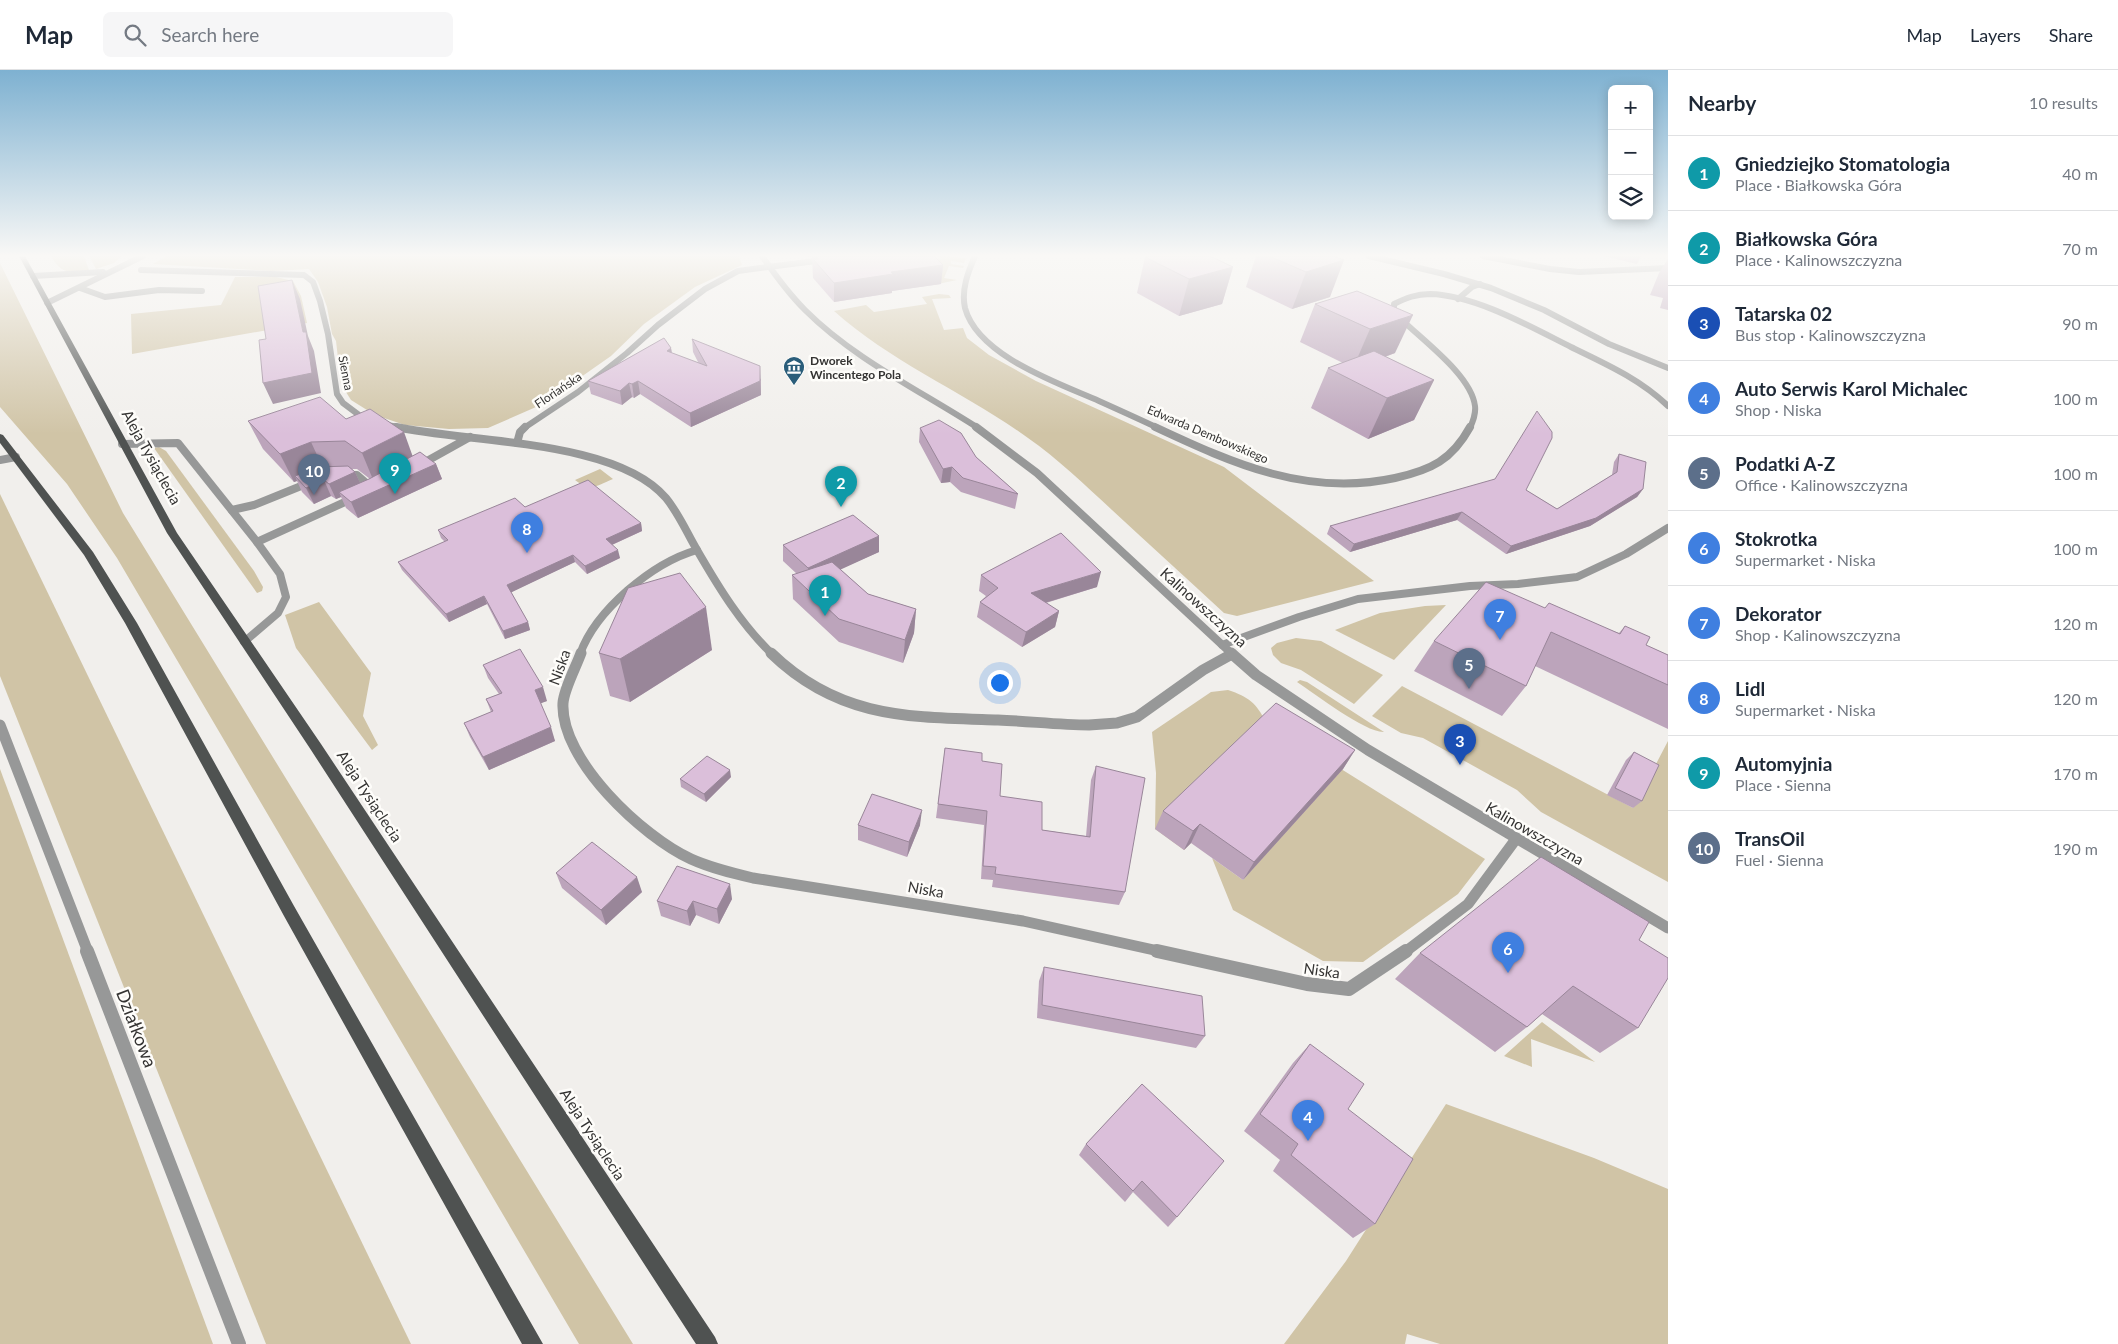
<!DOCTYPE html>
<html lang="en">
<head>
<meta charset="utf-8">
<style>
  :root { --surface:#fff; --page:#f6f6f7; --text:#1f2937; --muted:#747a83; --line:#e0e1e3; --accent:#2563eb }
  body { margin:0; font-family:Lato,sans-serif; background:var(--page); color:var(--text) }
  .controls { position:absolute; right:15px; top:15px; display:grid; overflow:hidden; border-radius:8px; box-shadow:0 2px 12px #0003 }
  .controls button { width:45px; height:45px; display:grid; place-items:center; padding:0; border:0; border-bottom:1px solid var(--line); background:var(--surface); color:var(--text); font:25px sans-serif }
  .you { position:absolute; left:999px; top:612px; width:18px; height:18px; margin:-12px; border:4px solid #fff; border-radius:50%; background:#1a73e8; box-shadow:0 0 0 8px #1a73e833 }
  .badge { display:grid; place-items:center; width:32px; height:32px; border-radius:50%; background:var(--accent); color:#fff; font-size:16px; font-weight:700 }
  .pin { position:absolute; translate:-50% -41px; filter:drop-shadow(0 1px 2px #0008) }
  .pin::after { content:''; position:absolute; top:26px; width:18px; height:15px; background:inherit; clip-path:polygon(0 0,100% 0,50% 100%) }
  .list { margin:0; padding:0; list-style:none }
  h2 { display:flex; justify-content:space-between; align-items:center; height:65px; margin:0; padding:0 20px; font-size:21px }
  h2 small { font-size:16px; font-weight:400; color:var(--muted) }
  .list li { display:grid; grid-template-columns:32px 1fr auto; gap:15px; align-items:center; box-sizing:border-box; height:75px; padding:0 20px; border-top:1px solid var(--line) }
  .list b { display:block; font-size:19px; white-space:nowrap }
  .list p { margin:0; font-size:16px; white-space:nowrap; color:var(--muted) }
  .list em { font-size:16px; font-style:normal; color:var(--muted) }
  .icon { flex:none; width:28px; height:28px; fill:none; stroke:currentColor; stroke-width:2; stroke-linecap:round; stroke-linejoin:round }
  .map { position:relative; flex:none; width:1668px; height:1274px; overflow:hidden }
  header { display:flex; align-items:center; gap:30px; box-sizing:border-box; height:70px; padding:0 25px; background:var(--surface); border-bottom:1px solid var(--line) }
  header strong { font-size:24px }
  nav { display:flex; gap:28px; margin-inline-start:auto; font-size:18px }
  .search { width:350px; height:45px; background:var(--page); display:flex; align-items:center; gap:12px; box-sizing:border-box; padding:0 18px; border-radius:8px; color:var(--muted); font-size:19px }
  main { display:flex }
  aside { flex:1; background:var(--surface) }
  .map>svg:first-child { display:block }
  .green { fill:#d0c4a6 }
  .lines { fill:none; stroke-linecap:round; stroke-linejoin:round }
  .lane-far3 { stroke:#979898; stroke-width:6 }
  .lane-far2 { stroke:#979898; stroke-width:8 }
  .lane-far1 { stroke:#979898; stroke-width:11 }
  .lane { stroke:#979898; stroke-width:14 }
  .street-far3 { stroke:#979898; stroke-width:6 }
  .street-far2 { stroke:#979898; stroke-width:8 }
  .street-far1 { stroke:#979898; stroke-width:11 }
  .street { stroke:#979898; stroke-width:14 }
  .primary { fill:#4f5251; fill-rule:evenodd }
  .wall { fill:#bca4bb; fill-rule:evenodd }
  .shaded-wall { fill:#998699 }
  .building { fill:#dbbfda; stroke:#998699 }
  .labels { text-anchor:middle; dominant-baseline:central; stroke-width:5; stroke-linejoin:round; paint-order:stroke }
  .far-poi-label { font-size:12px; font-weight:bold; fill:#343332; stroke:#fefdfa; text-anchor:start }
  .far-street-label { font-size:12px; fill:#343332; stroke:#fefdfa }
  .street-label { font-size:15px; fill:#343332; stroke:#fefdfa }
  .near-street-label { font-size:18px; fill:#343332; stroke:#fefdfa }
</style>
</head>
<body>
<header>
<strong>Map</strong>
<div class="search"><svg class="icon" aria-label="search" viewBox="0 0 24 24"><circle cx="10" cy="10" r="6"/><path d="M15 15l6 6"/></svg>Search here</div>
<nav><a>Map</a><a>Layers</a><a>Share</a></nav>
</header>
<main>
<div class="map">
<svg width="1668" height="1274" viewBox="0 0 1668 1274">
  <rect width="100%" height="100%" fill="#f1efec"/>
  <g class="green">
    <path d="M 51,186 L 84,186 L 89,200 C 69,203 61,204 51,186 Z"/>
    <polygon points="89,186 122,186 114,193 96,199"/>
    <polygon points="166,186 739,186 742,195 695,217 644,254 611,286 581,307 554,320 552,330 488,358 449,359 405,355 375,345 351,330 341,314 336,271 332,264 327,237 318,212 309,199 272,201 153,194"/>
    <polygon points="938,186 966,188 964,193 951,191 951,194 964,196 963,198 949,196 944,208 957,210 933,215 930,212 937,190 941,189"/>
    <polygon points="0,193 123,443 633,1274 579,1274 117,488 67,414 0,337"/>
    <polygon points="235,207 276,207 293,211 301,226 307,253 132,284 131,244 221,235"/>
    <path d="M 939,224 L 949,225 L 951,228 L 932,229 L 944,260 L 963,258 L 967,268 L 989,285 L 1036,311 L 1224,397 L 1374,511 L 1237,546 L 1224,543 C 1187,509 1149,474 1112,440 C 1085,415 1058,389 1028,368 C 966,323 892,293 834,241 L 866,235 L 874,242 L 927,234 L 922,227 Z"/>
    <polygon points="159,377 166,381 254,501 263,517 262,521 257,523 154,378"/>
    <path d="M 600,399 L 613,409 C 596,416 591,422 575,410 Z"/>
    <polygon points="0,424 411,1274 266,1274 0,606"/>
    <polygon points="319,532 371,603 363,646 378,675 372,680 296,578 285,545"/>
    <polygon points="1446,535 1394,590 1335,560 1380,543 1425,536"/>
    <polygon points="1296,568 1321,571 1383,605 1354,634 1301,600 1281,593 1273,585 1271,578 1277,573"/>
    <path d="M 1300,610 L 1307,612 L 1384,662 C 1366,663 1315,624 1297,612 Z"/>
    <polygon points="1402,616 1633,738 1668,671 1668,812 1541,742 1517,720 1423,668 1401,663 1372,646"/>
    <path d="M 1228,620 C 1249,627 1256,633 1266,652 L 1485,789 L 1458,824 L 1363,892 L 1323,891 L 1233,840 L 1212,788 L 1243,810 L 1302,743 L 1236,727 L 1184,780 L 1155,759 L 1156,703 L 1152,662 L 1211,622 Z"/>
    <polygon points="0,699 213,1274 0,1274"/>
    <polygon points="1542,952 1595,992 1531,969 1532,997 1504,986"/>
    <polygon points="1446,1034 1594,1088 1668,1119 1668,1274 1440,1274 1407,1264 1405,1274 1284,1274 1346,1191"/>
  </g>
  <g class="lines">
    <g class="lane-far3">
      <path d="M 975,186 C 968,202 961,220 965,238 C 978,286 1058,313 1099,331 C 1119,340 1139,349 1158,358"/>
      <polyline points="1483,186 1550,199 1579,202 1668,198"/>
      <polyline points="768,197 824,190"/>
      <polyline points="33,206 103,202"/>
      <polyline points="80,218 105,227 159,220 202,221"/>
      <polyline points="1458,229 1472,217 1480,214"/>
      <polyline points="47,233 143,186"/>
      <path d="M 1470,358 C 1473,351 1476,344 1475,336 C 1471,303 1416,266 1394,242 L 1394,234 C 1406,228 1416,224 1430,224 C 1475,225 1531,257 1571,277 C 1606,294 1640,309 1668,336"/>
    </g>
    <g class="lane-far2">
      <path d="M 1155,357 C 1234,394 1307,427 1395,408 C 1431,400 1452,390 1470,357"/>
      <polyline points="0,390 16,387"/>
      <polyline points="418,396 470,367"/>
      <polyline points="344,405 357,405 373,419"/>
      <polyline points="232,440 254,435 311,412"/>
      <polyline points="257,472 356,427"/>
      <polyline points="1222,575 1299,547 1358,529 1470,516 1518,514 1577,507 1626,484 1668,458"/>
    </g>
    <polyline class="lane-far1" points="0,655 88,882"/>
    <polyline class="lane" points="87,881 239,1274"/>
    <g class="street-far3">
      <path d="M 762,186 C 775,205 788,223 805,240 C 854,289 919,320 978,358"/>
      <polyline points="1369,186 1444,204 1491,218 1544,240 1609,274 1668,298"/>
      <polyline points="141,200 304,205 313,212 320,231 328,264 337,324 343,333 359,345 369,349"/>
      <polyline points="383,354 402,358"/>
      <polyline points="524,358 578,322 627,283 658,255 705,219 738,201 768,197"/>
    </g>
    <g class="street-far2">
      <path d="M 396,357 C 469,373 616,369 666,428 C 679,444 687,463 697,480 C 719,518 741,554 772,584"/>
      <polyline points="976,357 1037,403 1232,584"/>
      <polyline points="517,373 520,362 525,357"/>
      <polyline points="122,374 178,373 257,472 280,504 286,527 278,543 244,572"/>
      <path d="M 580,584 C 596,540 652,493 697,480"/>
    </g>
    <g class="street-far1">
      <path d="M 581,583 C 576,597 564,619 563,633 C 560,690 643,767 691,789 C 711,798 732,803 753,808 L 1023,851 L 1163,882"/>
      <path d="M 771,583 C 839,649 909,647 998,650 C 1028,651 1059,655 1089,655 L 1117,653 L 1137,647 L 1203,600 L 1232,584"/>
      <polyline points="1231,583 1256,605 1368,680 1668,858"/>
      <polyline points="1405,882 1468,834 1516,769"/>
    </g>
    <polyline class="street" points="1157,881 1307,914 1349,919 1406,881"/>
    <g class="primary">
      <polygon points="19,186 25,186 177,463 321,674 715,1267 718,1274 696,1274 311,680 167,463"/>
      <polygon points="0,364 3,365 93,482 137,553 294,836 543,1274 522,1274 284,846 125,553 84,485 0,373"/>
    </g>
  </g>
  <g class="wall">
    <polygon points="806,186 934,186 943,195 941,214 892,221 892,223 834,232 813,208 812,187 807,187"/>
    <polygon points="1256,186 1333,186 1330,227 1292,239 1246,217"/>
    <polygon points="1603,186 1641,186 1637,194"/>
    <polygon points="1145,187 1233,197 1222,234 1179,246 1137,223"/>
    <polygon points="1668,189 1668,240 1660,238 1663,228 1650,225 1659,203"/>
    <polygon points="1357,221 1395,283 1385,287 1434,310 1414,350 1368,369 1311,338 1328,298 1343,293 1300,272 1315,234"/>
    <polygon points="692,269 761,309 761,325 691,357 640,324 634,328 632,327 622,335 591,324 588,311 671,278 672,283 699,294 693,282"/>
    <path d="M 346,349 L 413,386 L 436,394 L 442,409 L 358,448 L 346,438 L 341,427 L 336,429 L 331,426 L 314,434 L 302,422 L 297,411 L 294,412 L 263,379 L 248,351 ZM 352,399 L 357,399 L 370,409 L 360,413 L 355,402 Z"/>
    <polygon points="920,358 976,387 1018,424 1015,439 961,422 950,412 941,413 919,372"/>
    <polygon points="1619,384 1643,419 1637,427 1590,456 1506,484 1457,450 1350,482 1327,464 1330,456 1526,420 1557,439 1612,405 1614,392"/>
    <polygon points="525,437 641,453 642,461 612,475 620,488 587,504 575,492 511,522 528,552 530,560 505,569 487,534 449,552 402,500 398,492 445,472 441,468 438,460"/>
    <polygon points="879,466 879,482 840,499 868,524 916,539 914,563 903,593 839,572 793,529 792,505 797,504 783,491 783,475"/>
    <polygon points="981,505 1097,517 1046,533 1059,541 1055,557 1022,577 977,547 980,532 986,526 979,521"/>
    <polygon points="1545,538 1619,563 1625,556 1646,575 1668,585 1668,659 1535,596 1526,616 1502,646 1414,601 1434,571"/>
    <polygon points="712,580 630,632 610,626 599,583"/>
    <polygon points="483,595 547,631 540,633 555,671 489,700 470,667 464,653 491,642 486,629 499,624 488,608"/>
    <polygon points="945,678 982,691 1000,726 1042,760 1086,766 1091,710 1096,696 1125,822 1119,835 992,817 993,810 981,809 984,755 936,748"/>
    <polygon points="1355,680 1343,699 1243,810 1191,773 1184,780 1155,759 1163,741"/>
    <polygon points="1634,682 1642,731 1633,738 1607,725 1626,690"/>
    <polygon points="731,707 706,732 681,717 680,709"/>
    <polygon points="858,755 920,755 907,787 858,770"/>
    <polygon points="556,803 642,822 606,855 562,818"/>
    <polygon points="732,829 719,854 696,845 690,856 661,846 657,831"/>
    <polygon points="1639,870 1638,958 1600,983 1542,944 1527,957 1495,982 1395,909 1420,883"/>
    <polygon points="1044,897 1205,966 1196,978 1037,948 1039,911"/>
    <polygon points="1310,974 1348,1039 1375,1154 1353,1168 1273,1101 1280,1090 1244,1061 1293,993"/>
    <polygon points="1142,1014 1177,1147 1168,1157 1133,1122 1125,1132 1079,1085 1086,1074"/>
  </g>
  <g class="shaded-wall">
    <polygon points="1344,190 1330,227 1292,239 1306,202"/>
    <polygon points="943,195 941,214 892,221 892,223 834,232 834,213 891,202"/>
    <polygon points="1233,197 1222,234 1179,246 1189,209"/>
    <polygon points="292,210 300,229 308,266 314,281 321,323 273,334 263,313 303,262"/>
    <polygon points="1413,245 1395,283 1353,298 1370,259"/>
    <polygon points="671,278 673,291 667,281"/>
    <polygon points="760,296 761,325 691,357 690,343"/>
    <polygon points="1434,310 1414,350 1368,369 1387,328"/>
    <polygon points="638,311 640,324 634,328 632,314"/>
    <polygon points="629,313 632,327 622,335 620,321"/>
    <polygon points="404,362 414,390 374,412 362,383"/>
    <polygon points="311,372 324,400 295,406 297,411 294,412 280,384"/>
    <polygon points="436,394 442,409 358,448 351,432"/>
    <polygon points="952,397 950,412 941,413 943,399"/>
    <polygon points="355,402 362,417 339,422 341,427 336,429 329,414"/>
    <polygon points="324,410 331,426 314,434 306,418"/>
    <polygon points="1643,419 1637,427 1590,456 1506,484 1511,476"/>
    <polygon points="1462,442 1457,450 1350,482 1354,474"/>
    <polygon points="641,453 642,461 607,477 606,469"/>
    <polygon points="879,466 879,482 809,514 808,498"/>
    <polygon points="618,480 620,488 587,504 585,496"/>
    <polygon points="573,485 575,492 510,523 507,515"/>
    <polygon points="1101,502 1097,517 1028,538 1031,523"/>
    <polygon points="484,526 487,534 449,552 446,544"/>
    <polygon points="706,537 712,580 630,632 620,589"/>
    <polygon points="916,539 914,563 903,593 905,570"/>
    <polygon points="1059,541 1055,557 1022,577 1026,562"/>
    <polygon points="528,552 530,560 505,569 503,561"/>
    <polygon points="543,617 547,631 539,634 535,620"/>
    <polygon points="551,657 555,671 489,700 483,687"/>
    <polygon points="1355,680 1343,699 1243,810 1254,792"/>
    <polygon points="730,700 731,707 706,732 704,724"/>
    <polygon points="922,740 920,755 907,787 909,772"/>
    <polygon points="1200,754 1191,773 1184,780 1193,761"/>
    <polygon points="637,807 642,822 606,855 601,840"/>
    <polygon points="730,814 732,829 719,854 717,839"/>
    <polygon points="693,831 696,845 690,856 687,841"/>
  </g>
  <g class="building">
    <polygon points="816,186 934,186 943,195 891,202 893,204 834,213 813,189 818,189"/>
    <polygon points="1147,186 1210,186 1233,197 1189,209 1145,187"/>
    <polygon points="1269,186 1333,186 1344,190 1306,202"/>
    <polygon points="292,210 303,262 306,262 312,303 263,313 259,270 266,269 258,216"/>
    <polygon points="1357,221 1413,245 1370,259 1315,234"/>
    <polygon points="664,268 671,278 667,281 707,296 692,269 760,296 760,311 690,343 638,311 632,314 629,313 620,321 588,311"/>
    <polygon points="1374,281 1434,310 1387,328 1328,298"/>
    <polygon points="320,327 346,349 370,339 404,362 362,383 345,371 311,372 280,384 248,351"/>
    <polygon points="1537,341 1552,362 1552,368 1526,420 1557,439 1617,402 1619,384 1646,392 1643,419 1596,448 1511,476 1462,442 1354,474 1330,456 1495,409"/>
    <polygon points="939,350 961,363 976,387 1018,424 963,408 952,397 943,399 920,358"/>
    <polygon points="420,382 436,394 351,432 339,422 369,409"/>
    <polygon points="348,396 355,402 329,414 324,410 306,418 295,406 319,397"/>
    <polygon points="588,410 641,453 606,469 618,480 585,496 573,485 507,515 528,552 503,561 484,526 446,544 398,492 448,470 438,460 515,428 525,437"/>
    <polygon points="853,445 879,466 808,498 783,475"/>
    <polygon points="1061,463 1101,502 1031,523 1059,541 1026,562 980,532 998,518 981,505"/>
    <polygon points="832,492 868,524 916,539 905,570 839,549 792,505"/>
    <polygon points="680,503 706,537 620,589 599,583 628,518"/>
    <polygon points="1486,512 1545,538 1549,533 1620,564 1625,556 1650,567 1646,575 1668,585 1668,615 1551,562 1526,616 1434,571"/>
    <polygon points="520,579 543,617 535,620 551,657 483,687 464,653 493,641 486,629 502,623 483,595"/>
    <polygon points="1276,633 1355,680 1254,792 1200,754 1193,761 1163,741"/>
    <polygon points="945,678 982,683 982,691 1002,694 1000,726 1042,732 1042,760 1090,767 1096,696 1145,708 1125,822 995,804 996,797 983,796 987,741 938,734"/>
    <polygon points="1634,682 1659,695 1642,731 1615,718"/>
    <polygon points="707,686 730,700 704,724 680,709"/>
    <polygon points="872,724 922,740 909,772 858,755"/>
    <polygon points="592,772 637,807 601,840 556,803"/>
    <polygon points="1541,787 1649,852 1639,870 1668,888 1668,908 1638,958 1573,916 1527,957 1420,883"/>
    <polygon points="677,796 730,814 717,839 693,831 687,841 657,831"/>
    <polygon points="1044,897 1202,926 1205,966 1042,935"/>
    <polygon points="1310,974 1364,1014 1348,1039 1413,1089 1375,1154 1291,1085 1298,1074 1260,1044"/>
    <polygon points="1142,1014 1224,1091 1177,1147 1142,1111 1133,1121 1086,1074"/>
  </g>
  <linearGradient id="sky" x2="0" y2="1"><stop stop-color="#7eb1d1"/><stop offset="0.51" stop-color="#f9f8f6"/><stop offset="1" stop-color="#f9f8f6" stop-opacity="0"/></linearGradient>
  <rect width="1668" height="364" fill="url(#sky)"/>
  <defs>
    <g id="museum-pin" transform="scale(1.125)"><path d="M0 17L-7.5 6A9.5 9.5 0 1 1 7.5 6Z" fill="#2a5d7a" stroke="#fefdfa"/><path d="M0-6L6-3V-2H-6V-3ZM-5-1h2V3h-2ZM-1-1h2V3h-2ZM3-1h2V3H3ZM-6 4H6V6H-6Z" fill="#fff"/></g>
  </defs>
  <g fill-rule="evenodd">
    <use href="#museum-pin" x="794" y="297"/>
  </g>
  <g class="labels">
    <g class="far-poi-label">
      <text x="810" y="290">Dworek<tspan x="810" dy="14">Wincentego Pola</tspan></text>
    </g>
    <g class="far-street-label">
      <text transform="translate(346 303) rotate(79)">Sienna</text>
      <text transform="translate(558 320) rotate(-34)">Floriańska</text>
      <text transform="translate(1208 364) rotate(23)">Edwarda Dembowskiego</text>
    </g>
    <g class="street-label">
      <text transform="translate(152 387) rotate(61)">Aleja Tysiąclecia</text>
      <text transform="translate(1204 537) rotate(42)">Kalinowszczyzna</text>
      <text transform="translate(559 597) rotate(-70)">Niska</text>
      <text transform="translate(370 726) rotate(57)">Aleja Tysiąclecia</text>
      <text transform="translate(1535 763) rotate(30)">Kalinowszczyzna</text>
      <text transform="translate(926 819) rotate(10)">Niska</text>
      <text transform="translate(1322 900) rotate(8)">Niska</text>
      <text transform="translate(593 1064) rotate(57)">Aleja Tysiąclecia</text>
    </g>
    <g class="near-street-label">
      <text transform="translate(137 958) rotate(69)">Działkowa</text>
    </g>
  </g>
</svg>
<div class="controls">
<button>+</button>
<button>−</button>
<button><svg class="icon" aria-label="layers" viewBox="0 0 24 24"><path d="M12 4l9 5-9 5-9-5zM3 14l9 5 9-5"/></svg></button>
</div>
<div class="you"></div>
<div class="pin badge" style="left:825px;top:546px;background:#0f9aa8">1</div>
<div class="pin badge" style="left:841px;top:437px;background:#0f9aa8">2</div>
<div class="pin badge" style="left:1460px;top:695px;background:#1a4fb4">3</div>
<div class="pin badge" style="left:1308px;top:1071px;background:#3f7fe0">4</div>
<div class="pin badge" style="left:1469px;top:619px;background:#5c6f8a">5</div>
<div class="pin badge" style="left:1508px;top:903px;background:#3f7fe0">6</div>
<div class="pin badge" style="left:1500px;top:570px;background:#3f7fe0">7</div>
<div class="pin badge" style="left:527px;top:483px;background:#3f7fe0">8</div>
<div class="pin badge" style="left:395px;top:424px;background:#0f9aa8">9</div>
<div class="pin badge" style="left:314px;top:425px;background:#5c6f8a">10</div>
</div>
<aside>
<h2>Nearby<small>10 results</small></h2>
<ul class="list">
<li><span class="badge" style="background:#0f9aa8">1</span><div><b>Gniedziejko Stomatologia</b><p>Place · Białkowska Góra</p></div><em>40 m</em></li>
<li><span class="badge" style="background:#0f9aa8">2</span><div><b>Białkowska Góra</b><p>Place · Kalinowszczyzna</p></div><em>70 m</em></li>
<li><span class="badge" style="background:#1a4fb4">3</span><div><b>Tatarska 02</b><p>Bus stop · Kalinowszczyzna</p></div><em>90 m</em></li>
<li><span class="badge" style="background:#3f7fe0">4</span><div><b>Auto Serwis Karol Michalec</b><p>Shop · Niska</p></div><em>100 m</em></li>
<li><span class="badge" style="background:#5c6f8a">5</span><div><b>Podatki A-Z</b><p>Office · Kalinowszczyzna</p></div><em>100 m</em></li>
<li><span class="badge" style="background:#3f7fe0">6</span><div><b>Stokrotka</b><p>Supermarket · Niska</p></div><em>100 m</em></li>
<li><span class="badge" style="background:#3f7fe0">7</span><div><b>Dekorator</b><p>Shop · Kalinowszczyzna</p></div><em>120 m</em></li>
<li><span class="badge" style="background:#3f7fe0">8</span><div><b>Lidl</b><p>Supermarket · Niska</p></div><em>120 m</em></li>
<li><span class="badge" style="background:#0f9aa8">9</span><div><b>Automyjnia</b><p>Place · Sienna</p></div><em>170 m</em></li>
<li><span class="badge" style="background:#5c6f8a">10</span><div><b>TransOil</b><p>Fuel · Sienna</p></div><em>190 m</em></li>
</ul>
</aside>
</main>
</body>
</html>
